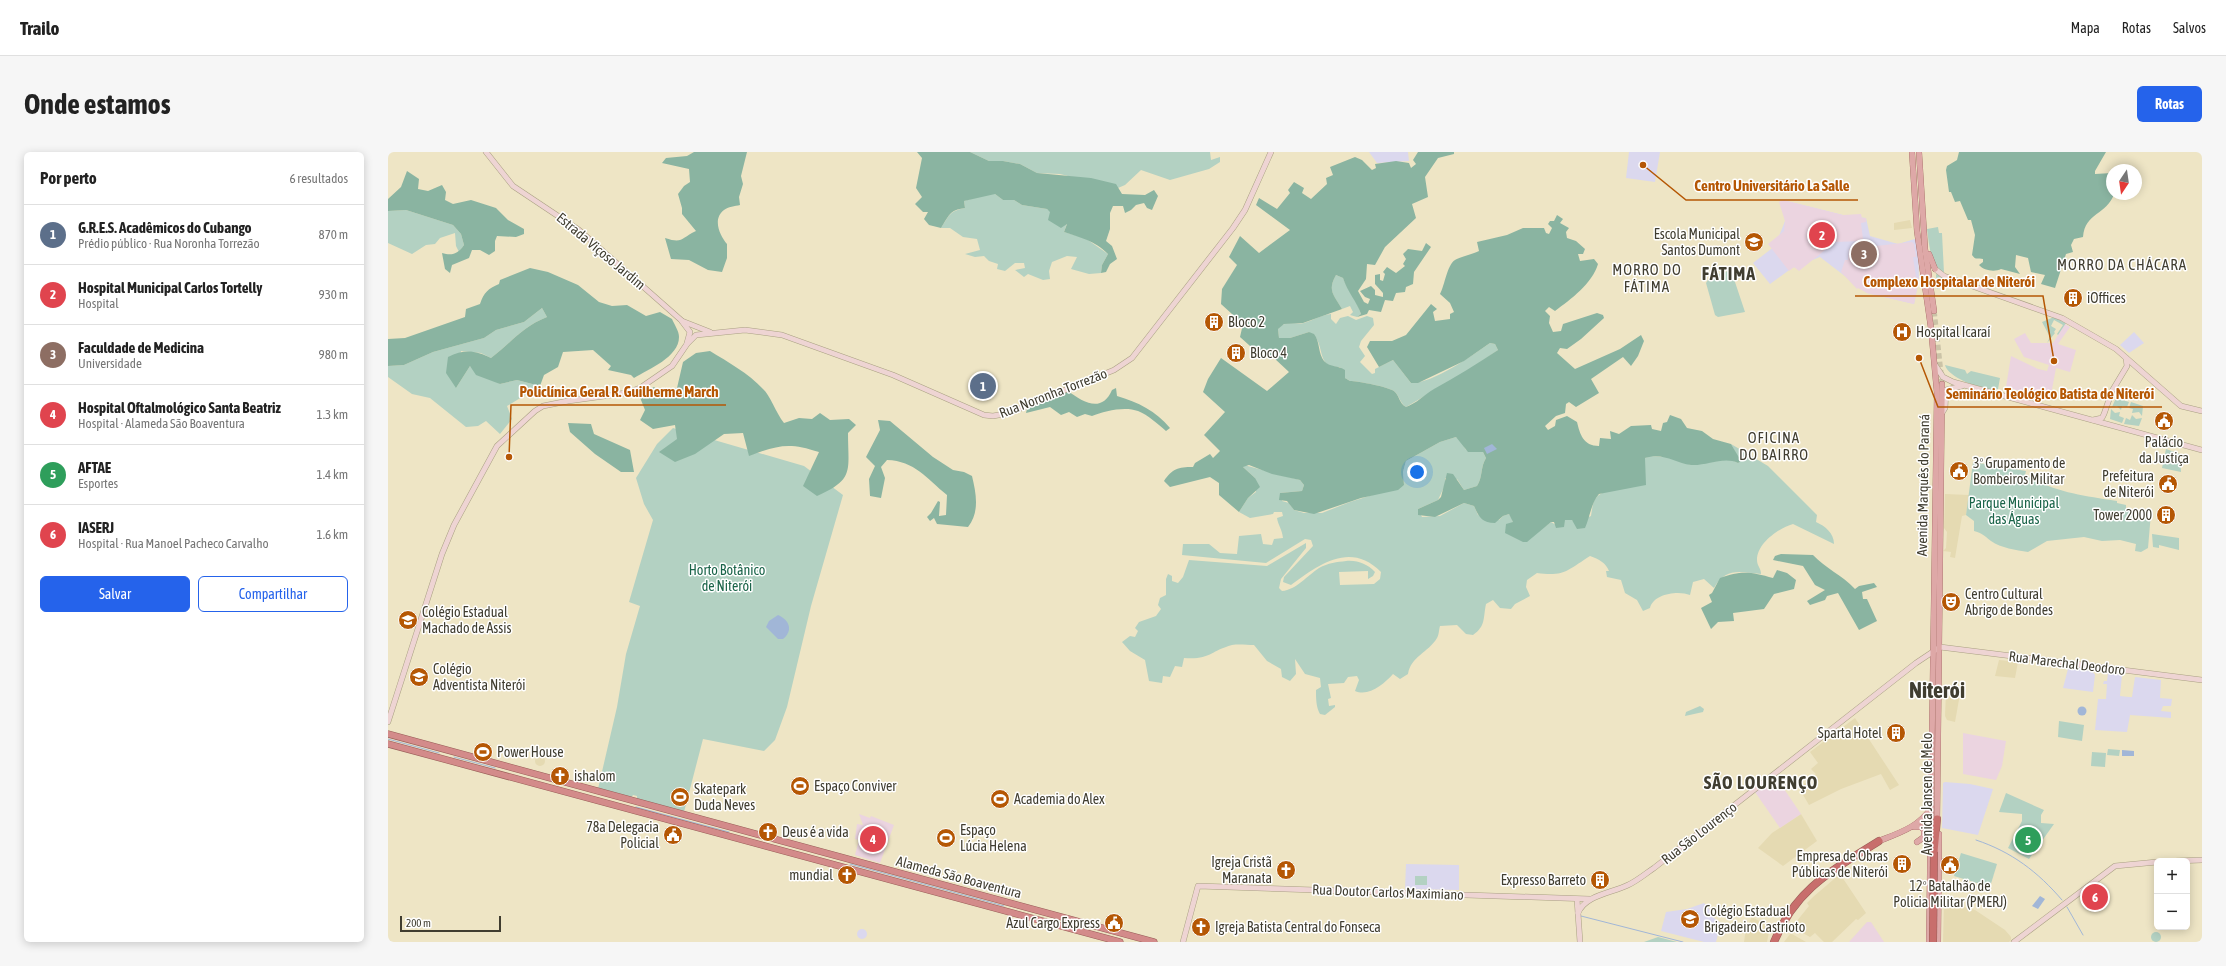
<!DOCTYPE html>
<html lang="pt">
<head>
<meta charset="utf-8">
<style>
  :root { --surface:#fff; --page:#f6f6f6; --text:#222; --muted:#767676; --line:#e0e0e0; --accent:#2563eb }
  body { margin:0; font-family:"Asap Condensed",sans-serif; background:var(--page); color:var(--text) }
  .controls { position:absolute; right:12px; bottom:12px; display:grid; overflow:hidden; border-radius:6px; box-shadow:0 2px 10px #0003 }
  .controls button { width:36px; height:36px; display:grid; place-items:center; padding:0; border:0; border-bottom:1px solid var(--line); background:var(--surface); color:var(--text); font:20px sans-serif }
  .compass { position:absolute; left:1718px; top:12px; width:36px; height:36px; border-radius:50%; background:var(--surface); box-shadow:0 2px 10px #0003; rotate:193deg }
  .scale { position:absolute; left:12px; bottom:10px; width:101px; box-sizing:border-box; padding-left:4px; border:2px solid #403d30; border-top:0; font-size:11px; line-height:14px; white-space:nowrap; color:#403d30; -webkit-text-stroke:3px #fff; paint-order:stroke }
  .you { position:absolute; left:1029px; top:320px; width:14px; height:14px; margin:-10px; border:3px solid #fff; border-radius:50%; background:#1a73e8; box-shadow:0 0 0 6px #1a73e833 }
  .badge { display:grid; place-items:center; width:26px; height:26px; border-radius:50%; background:var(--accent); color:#fff; font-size:13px; font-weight:700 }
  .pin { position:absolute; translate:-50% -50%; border:2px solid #fff; box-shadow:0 1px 4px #0006 }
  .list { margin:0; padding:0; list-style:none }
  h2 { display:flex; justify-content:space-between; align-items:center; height:52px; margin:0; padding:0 16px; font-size:17px }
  h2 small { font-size:13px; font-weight:400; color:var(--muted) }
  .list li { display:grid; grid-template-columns:26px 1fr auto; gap:12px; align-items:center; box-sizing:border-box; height:60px; padding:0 16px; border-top:1px solid var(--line) }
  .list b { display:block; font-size:15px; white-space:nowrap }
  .list p { margin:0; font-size:13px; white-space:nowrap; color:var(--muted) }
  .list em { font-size:13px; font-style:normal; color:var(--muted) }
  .actions { display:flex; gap:8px; padding:12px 16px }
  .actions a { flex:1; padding:9px 0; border:1px solid var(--accent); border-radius:6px; text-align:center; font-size:14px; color:var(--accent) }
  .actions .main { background:var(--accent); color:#fff }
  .map { position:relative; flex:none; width:1814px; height:790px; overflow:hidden; border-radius:6px }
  header { display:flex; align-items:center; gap:24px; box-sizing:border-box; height:56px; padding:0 20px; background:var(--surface); border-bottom:1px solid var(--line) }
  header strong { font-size:19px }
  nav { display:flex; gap:22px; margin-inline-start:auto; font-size:14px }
  .intro { display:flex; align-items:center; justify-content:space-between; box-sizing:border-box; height:96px; padding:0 24px }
  h1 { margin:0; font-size:28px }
  .button { padding:10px 18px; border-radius:6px; background:var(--accent); color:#fff; font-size:14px; font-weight:700 }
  main { display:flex; gap:24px; padding:0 24px }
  aside { flex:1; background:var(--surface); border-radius:6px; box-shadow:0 2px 10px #0003 }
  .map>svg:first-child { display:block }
  .built { fill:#e5dab2 }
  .education { fill:#dbd8ee }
  .medical { fill:#ebd4e0 }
  .green { fill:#b3d1c2 }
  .forest { fill:#8ab4a1 }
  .water { fill:#a1b6d7 }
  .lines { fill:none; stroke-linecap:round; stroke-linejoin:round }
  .stream { stroke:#a1b6d7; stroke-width:1 }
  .primary-tunnel { stroke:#cbc3a7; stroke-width:5.5; stroke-dasharray:5.5 3; stroke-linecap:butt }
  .secondary-casing { stroke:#a9a182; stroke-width:6 }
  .primary-casing { stroke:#985d57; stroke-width:6 }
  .trunk-casing { stroke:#985d57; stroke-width:7 }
  .motorway-casing { stroke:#985d57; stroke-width:8 }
  .secondary { stroke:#eed4d3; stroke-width:5 }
  .primary { stroke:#dea8a7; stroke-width:5.5 }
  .trunk { stroke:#d38b8a; stroke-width:6 }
  .motorway { stroke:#c86e6c; stroke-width:7 }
  .motorway-bridge-casing { stroke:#985d57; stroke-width:8; stroke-linecap:butt }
  .motorway-bridge { stroke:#c86e6c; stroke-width:7 }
  .labels { text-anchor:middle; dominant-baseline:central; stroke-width:3; stroke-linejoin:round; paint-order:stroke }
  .poi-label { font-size:14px; fill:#403d30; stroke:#fff; text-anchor:start }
  .street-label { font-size:14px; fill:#403d30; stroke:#fff }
  .park-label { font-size:14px; fill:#1a6449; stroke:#fff }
  .neighbourhood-label { font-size:15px; letter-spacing:1px; fill:#403d30; stroke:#fff }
  .district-label { font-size:18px; font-weight:bold; letter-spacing:1px; fill:#403d30; stroke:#fff }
  .town-label { font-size:22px; font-weight:bold; fill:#403d30; stroke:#fff }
  .leader { fill:none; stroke:#b55704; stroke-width:1.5 }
  .callout-dot { fill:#b55704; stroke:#fff; stroke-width:1.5 }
  .callout-label { font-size:15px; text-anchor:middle; font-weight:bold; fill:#b55704; stroke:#fff; stroke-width:3; stroke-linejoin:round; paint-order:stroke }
</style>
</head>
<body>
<header>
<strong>Trailo</strong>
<nav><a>Mapa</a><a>Rotas</a><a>Salvos</a></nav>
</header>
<div class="intro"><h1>Onde estamos</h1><a class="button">Rotas</a></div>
<main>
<aside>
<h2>Por perto<small>6 resultados</small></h2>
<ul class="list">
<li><span class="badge" style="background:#5c6f8a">1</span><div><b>G.R.E.S. Acadêmicos do Cubango</b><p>Prédio público · Rua Noronha Torrezão</p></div><em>870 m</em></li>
<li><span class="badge" style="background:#e0444e">2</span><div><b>Hospital Municipal Carlos Tortelly</b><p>Hospital</p></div><em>930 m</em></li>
<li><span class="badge" style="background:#8d6e63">3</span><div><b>Faculdade de Medicina</b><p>Universidade</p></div><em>980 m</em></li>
<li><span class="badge" style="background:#e0444e">4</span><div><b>Hospital Oftalmológico Santa Beatriz</b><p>Hospital · Alameda São Boaventura</p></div><em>1.3 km</em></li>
<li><span class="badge" style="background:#2e9e5b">5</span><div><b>AFTAE</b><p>Esportes</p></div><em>1.4 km</em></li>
<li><span class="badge" style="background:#e0444e">6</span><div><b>IASERJ</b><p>Hospital · Rua Manoel Pacheco Carvalho</p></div><em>1.6 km</em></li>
</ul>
<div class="actions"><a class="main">Salvar</a><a>Compartilhar</a></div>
</aside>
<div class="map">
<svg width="1814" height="790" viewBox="0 0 1814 790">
  <rect width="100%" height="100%" fill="#eee5c5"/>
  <g class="built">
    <polygon points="1522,68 1524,76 1506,78 1506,71"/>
    <polygon points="1557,342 1581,343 1578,363 1574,364 1567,406 1562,405 1563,400 1555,399 1558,396 1559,380 1556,376"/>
    <polygon points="1611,508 1630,510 1627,526 1607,524"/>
    <polygon points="1558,539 1572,542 1567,570 1559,568 1557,564"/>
    <polygon points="1467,566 1511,633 1502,638 1493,622 1453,637 1421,653 1411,636 1428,622 1423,617 1430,611 1422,600"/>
    <circle cx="152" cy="609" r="5"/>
    <polygon points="1413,662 1429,689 1395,714 1370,696 1384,681"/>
    <polygon points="1452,722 1478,761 1470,768 1468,767 1444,790 1436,790 1427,781 1422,785 1404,775 1421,754 1419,751 1425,745"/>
    <polygon points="1556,749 1587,758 1617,778 1623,785 1623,788 1621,790 1555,790"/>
    <polygon points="1364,765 1382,775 1379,790 1356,790 1358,776"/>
    <polygon points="1402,782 1404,782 1418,790 1396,790"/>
  </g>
  <g class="education">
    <polygon points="981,0 1020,0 1021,9 989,11"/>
    <polygon points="1241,0 1272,0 1267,30 1238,26"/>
    <polygon points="1395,48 1455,63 1478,66 1482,84 1510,92 1530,86 1531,127 1526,152 1479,141 1432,105 1404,116 1382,132 1365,111 1387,94 1397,69"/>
    <polygon points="1746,180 1756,191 1741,201 1732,193"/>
    <polygon points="1681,513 1693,515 1694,517 1705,520 1707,523 1705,540 1675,536"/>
    <polygon points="1720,521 1734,523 1732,544 1741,545 1744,545 1747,525 1773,528 1772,546 1784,547 1783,554 1775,554 1773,559 1783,560 1783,566 1742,563 1739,580 1707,578 1710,547 1718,547 1719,532 1715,532 1716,529 1719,529"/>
    <polygon points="1557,630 1582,632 1605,637 1590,683 1554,676 1555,631"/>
    <polygon points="1018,712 1071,713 1071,738 1017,737"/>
    <polygon points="1316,751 1324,760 1323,764 1333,771 1328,790 1316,790 1273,779 1278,760 1299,757"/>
    <circle cx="474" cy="782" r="5"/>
  </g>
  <g class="medical">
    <polygon points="1395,48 1455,63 1473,62 1474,66 1478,66 1478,70 1473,71 1475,87 1474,89 1447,90 1411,119 1406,115 1401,119 1380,92 1396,79 1397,69 1391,50"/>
    <polygon points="1524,90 1526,92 1528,105 1525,105 1528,125 1531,126 1526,152 1479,141 1470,136 1469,137 1453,120 1457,108 1460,108 1461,97"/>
    <polygon points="1677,172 1682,175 1670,192 1688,198 1682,220 1668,216 1662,248 1618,235 1623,204 1650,217 1659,219 1661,213 1636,205 1626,187 1637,181 1643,191 1665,191"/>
    <polygon points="1575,581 1618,589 1614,614 1608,628 1575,622"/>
    <polygon points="1388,625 1413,662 1392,676 1367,640"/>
    <polygon points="471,662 482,666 483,664 506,673 492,711 467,703 471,688 467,687 469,672 475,673"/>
    <polygon points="1479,770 1483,770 1496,790 1461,790"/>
  </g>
  <g class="green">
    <polygon points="582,0 822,0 823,8 832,5 832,10 821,17 782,28 753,18 737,33 730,36 672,22 649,21 632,12 615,9 601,9"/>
    <path d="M 602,41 L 607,42 L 615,48 L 626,48 L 634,53 L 659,57 L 679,71 L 676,80 L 697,86 L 720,102 L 714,113 L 713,121 L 701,122 L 683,117 L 689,105 L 679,104 L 664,110 L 661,119 L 662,127 L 655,128 L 640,122 L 636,125 L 627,118 L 637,116 L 636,111 L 627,111 L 617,119 L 609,117 L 610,112 L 601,109 L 596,104 L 587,105 L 577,102 L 592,98 L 589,87 L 575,85 L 562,76 L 553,76 C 561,64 561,59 577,56 L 576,49 Z"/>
    <polygon points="18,58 65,73 73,82 76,93 71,100 68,94 67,81 52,86 47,92 38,93 24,102 0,91 0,59"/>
    <path d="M 1550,75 L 1551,81 L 1554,81 L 1556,121 C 1542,113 1541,92 1539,77 Z"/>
    <polygon points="1343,118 1357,160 1330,165 1327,163 1318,131 1322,125"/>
    <polygon points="1548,122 1560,127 1551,137 1549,137"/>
    <path d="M 948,123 L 955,126 C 960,139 969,149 973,162 L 969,165 L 962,163 L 965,160 L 962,154 L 954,157 C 946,143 939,139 948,123 Z"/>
    <path d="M 154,156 L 159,165 C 134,175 124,190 103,206 L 93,201 L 73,199 L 68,236 L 82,214 L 112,232 L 129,228 L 152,234 L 119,254 L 124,267 L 112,282 L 98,269 L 90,274 L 78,275 L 42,246 L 24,242 L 0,225 L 0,214 L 16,213 L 45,200 L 96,186 L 108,178 L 136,170 Z"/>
    <path d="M 943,162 L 943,167 L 948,172 L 952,166 L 960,164 L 968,168 L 979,164 L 985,166 L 986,173 L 973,189 L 971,195 L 977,204 L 972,210 L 984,222 L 987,221 L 987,217 L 1005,208 L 1023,231 C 1044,232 1085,203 1102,191 L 1107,192 L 1110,198 L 1081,218 L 1018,255 C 1012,251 1012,245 1007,240 C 1003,235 969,229 962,229 L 957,226 L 952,215 C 930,216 936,198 928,186 C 926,184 923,182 921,180 L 902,186 L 891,186 L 890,177 C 896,168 908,173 916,171 C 926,168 933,163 943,162 Z"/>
    <polygon points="1666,165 1678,171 1670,183 1669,182 1675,173 1666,168 1663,174 1668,177 1666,180 1667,181 1659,191 1662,185 1654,170"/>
    <path d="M 1557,213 L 1577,218 L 1579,222 L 1583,219 L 1612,226 L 1610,237 C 1598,240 1560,226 1557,213 Z"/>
    <polygon points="1728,246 1741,250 1739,255 1734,254 1733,258 1729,254 1724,255"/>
    <polygon points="1743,250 1755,254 1754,264 1751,260 1744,261 1745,257 1741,256"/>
    <polygon points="1723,257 1727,261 1732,260 1731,264 1736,266 1734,271 1722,267"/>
    <polygon points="1744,263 1748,267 1754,266 1751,274 1736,272 1738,266 1742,268"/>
    <polygon points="285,276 416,314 455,343 423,454 399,555 387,588 376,599 315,587 296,660 249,648 249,644 245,643 243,646 210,637 229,555 238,502 252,454 241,450 265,368 256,352 248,326 269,292"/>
    <path d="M 1068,285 C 1083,295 1068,300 1095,300 L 1098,306 C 1092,316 1095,325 1089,334 L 1076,338 L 1069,327 L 1057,326 L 1057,333 L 1050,348 L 1030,357 L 1034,365 L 1052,364 L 1076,351 L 1086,354 L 1090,363 L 1111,368 L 1115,364 L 1121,362 L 1124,366 L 1125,370 L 1151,379 L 1163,370 L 1168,373 L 1177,368 L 1184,368 L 1187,371 L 1203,364 C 1205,352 1205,344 1217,340 L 1257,306 L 1262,304 L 1280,305 L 1303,313 L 1342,307 L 1350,311 L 1352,309 L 1343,292 L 1380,314 L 1429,363 L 1428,370 C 1437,374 1446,381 1446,392 L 1405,372 C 1391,376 1369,391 1369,408 C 1369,414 1373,416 1373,422 C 1351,420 1338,415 1326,436 L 1316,427 L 1305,430 L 1302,443 C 1290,438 1265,442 1262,456 L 1255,459 L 1249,448 L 1237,441 L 1233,428 L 1219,425 L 1218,419 L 1221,419 C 1218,411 1211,407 1202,404 C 1180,418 1176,425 1149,421 L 1139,428 L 1138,435 L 1142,444 L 1127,452 L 1123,457 L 1112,456 L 1105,448 L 1098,452 C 1095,466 1098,474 1085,483 L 1078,482 L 1069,473 L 1052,474 C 1051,477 1051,483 1049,486 C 1040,501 1023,504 1020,522 L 1012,527 L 1005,522 C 996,532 981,545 967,539 L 971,528 L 969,524 L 960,525 L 956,531 L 940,532 L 943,546 L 940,547 L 941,554 L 947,553 L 947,555 L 937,563 L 932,562 C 928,555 928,546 928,538 L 933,535 L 932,526 L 917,522 L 907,507 L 908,522 L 902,529 L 894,525 L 893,517 L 879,509 L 866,493 C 859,493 851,492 844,493 C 822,499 822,508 796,506 L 794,515 L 787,514 L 782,525 L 775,524 L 774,531 L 761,529 L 757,508 L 742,499 L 734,490 L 742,484 L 747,485 L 750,479 L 747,476 L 751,470 L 768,464 L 773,457 L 770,453 L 772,446 L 778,443 L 778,427 L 780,422 L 784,424 L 784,429 L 790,431 L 795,425 L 801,408 L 879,414 L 918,391 L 918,396 L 893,427 L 891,436 L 894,439 C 908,438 920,423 931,416 C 940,411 949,410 958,409 C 970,408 979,412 987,420 L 985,424 L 980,427 L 980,419 L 951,420 L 952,433 L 986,432 L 992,427 L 993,420 C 963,389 931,412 903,433 L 895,430 L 896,425 L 925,394 L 923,388 L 917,387 L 878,411 L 794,403 L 795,392 L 821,392 L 832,401 L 849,402 L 851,384 L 873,382 L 875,392 L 884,393 L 886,387 L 895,386 C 894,377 890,373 889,366 L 895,364 L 894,360 L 886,360 L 885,362 L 862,366 L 851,360 L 860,346 L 868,340 L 867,326 L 854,314 L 856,313 L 912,328 L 916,333 L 914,339 L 892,341 L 894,349 L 901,351 L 906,358 L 916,361 L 934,361 L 962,350 L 1016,333 L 1015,320 L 1018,309 L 1052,290 Z"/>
    <polygon points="1778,297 1792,302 1793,320 1774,316"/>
    <path d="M 1585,310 L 1638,319 L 1637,323 C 1670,341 1693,343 1729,349 L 1729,351 L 1738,353 L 1738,358 L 1750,361 L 1750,359 L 1763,361 L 1760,396 L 1753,400 L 1747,399 L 1748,392 L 1732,388 L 1714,389 L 1696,385 L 1659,389 L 1640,400 C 1628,398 1613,396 1603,389 C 1595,383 1596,382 1586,379 L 1586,369 L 1578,363 Z"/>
    <polygon points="1764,382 1791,386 1791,398 1771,393 1771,396 1765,395"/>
    <polygon points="1312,554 1316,557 1315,560 1297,564 1298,560"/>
    <polygon points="1671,569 1696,573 1694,589 1670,585"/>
    <polygon points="1720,597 1732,598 1731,604 1719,603"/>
    <polygon points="1704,600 1718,601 1717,615 1703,614"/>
    <polygon points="1618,641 1656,658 1653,663 1653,671 1666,672 1641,707 1620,696 1634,669 1634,662 1611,660"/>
    <polygon points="1573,701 1609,712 1602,735 1566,724"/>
    <rect x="1027" y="724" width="12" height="9"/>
    <circle cx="1768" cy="785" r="5"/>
    <polygon points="1270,785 1289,790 1256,790"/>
  </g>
  <g class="forest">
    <path d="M 306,0 L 359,0 L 353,24 L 355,32 L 351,45 L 352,53 C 347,54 340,55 336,58 C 324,67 332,84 339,92 L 339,106 L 334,120 L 320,118 L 301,108 L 283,107 L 277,86 C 295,92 293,86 308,79 L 294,62 L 294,56 L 290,42 L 296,34 L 302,30 L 301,17 L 274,11 L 278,6 L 299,4 Z"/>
    <path d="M 529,0 L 582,0 L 601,9 L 615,9 L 632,12 L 649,21 L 703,26 L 728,32 L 734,42 L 757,43 L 766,38 L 770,44 L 764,58 L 759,56 L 756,51 L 748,53 L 743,58 L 737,61 L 735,54 L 725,54 L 722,61 L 722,77 L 718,89 L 724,94 L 729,107 L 722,112 L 718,120 L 713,121 L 714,113 L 720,102 C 706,88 693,86 676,80 L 679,72 L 673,76 L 660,68 L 662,60 L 659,57 L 634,53 L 626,48 L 615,48 L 607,42 L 576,49 L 577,56 C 561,58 561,64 553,76 L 541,73 L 536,67 L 540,60 L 535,60 L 527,52 L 534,45 L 528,36 L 534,6 Z"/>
    <path d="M 1030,0 L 1066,0 L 1066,2 L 1050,6 L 1037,25 L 1040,45 L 1024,52 L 1028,66 L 997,95 L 987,113 L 979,112 L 978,127 L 970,139 L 976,150 L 980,152 L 982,147 L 977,145 L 972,139 L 983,134 L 987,138 L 987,143 L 995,145 L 995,141 L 987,132 L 987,123 L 992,122 L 992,128 L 995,129 L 997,122 L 995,120 L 999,115 L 1008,121 L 1017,114 L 1015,112 L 1018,107 L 1015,102 L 1020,97 L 1034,99 L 1038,91 L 1043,95 L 1026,120 L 1025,132 L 1018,135 L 1017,140 L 1008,141 L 1005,149 L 997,148 L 993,160 L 981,158 L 979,162 L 969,165 L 973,162 C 969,150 959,139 955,126 L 948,123 C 939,139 946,143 954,157 L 915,171 L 896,172 L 890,177 L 891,186 L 902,186 L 921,180 L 926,182 C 932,189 930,202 936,209 C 943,216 950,213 957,218 L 957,226 L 962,229 C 969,229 1003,235 1007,240 C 1012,245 1011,251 1018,255 C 1029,251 1036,243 1046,237 C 1068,225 1089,212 1110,198 L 1107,192 L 1102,191 L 1076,209 L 1030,231 L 1023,231 L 1005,208 L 991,215 L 979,195 L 982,189 L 1004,189 L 1018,183 L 1043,152 L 1049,157 L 1045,160 L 1047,169 L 1062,167 L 1062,162 L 1066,160 L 1062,151 L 1052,142 C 1057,133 1059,113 1067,108 C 1072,105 1085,102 1091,99 L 1089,90 L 1119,83 L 1135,76 L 1156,76 L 1158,81 L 1161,82 L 1164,76 L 1160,72 L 1162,69 L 1166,69 L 1169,63 L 1175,67 L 1172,71 L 1181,76 L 1178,80 L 1179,86 L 1188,89 L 1197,97 L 1195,102 L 1190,102 L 1192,109 L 1206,107 L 1210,112 C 1204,132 1183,147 1167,159 L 1161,155 L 1157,159 L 1162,164 L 1161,171 L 1165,180 L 1173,179 L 1175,172 L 1209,161 L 1215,163 L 1216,166 L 1193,187 L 1179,197 L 1172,196 L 1169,201 L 1187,217 L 1232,197 L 1253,183 L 1256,189 L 1250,204 L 1243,214 L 1235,205 L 1203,227 L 1211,241 L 1188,255 L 1181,250 L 1178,252 L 1177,261 L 1168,264 L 1157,274 L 1160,278 L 1167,274 L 1168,268 L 1179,264 L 1189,270 C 1192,282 1195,294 1211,294 L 1212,286 L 1223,287 L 1222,279 L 1231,282 L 1243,274 L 1263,273 L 1264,277 L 1273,279 L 1275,271 L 1279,270 L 1282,263 L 1293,267 L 1299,276 L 1314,279 L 1325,287 L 1343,292 L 1353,309 L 1350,311 C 1336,304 1319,314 1303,313 C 1287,311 1275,300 1257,306 L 1258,333 L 1211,342 C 1203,351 1202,365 1197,376 L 1189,377 L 1184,368 L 1177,368 L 1176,375 L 1168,376 L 1166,370 L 1163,370 L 1139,390 L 1135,390 L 1117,381 L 1118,372 L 1125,370 L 1121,362 L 1115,364 L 1107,371 C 1094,371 1091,365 1086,354 L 1076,351 L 1047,365 L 1030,363 L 1030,357 L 1050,348 L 1053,345 L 1059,321 L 1065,322 L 1076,338 L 1089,334 C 1095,325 1092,316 1098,306 L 1095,300 L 1080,300 L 1068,285 L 1052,290 L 1018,309 L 1015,320 L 1016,333 L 1010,338 L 973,346 L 926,362 L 906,358 L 899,349 L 891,348 L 892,341 L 914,339 L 916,333 L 912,328 L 884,322 L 861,313 L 855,315 L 867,326 L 872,335 L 860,346 L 851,360 L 831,343 L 831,331 L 822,325 L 782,335 L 776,329 C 784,317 790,315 805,315 L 807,311 L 822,302 L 825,306 L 832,299 L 816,283 L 837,260 L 815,240 L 820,227 L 833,206 L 879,239 L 901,220 L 886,206 L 871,202 L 852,185 L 855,172 L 833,152 L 834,137 L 849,113 L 841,105 L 852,84 L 871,101 L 902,78 L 868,53 L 871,46 L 889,57 L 902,41 L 900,38 L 906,30 L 916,36 L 914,41 L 923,47 L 939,32 L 938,26 L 945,23 L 942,15 L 967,5 L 974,8 L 984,18 L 988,16 L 987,12 L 1008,9 L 1021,11 L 1023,16 L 1028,12 L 1025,8 Z"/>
    <path d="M 1571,0 L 1718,0 L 1707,19 L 1707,22 L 1724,21 L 1724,42 L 1726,42 C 1719,63 1697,60 1695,85 L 1686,87 L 1683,93 L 1685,100 L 1678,102 L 1667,136 L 1653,132 L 1657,123 L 1643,120 L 1640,106 L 1628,103 L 1627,115 L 1632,122 L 1613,117 C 1607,120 1596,119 1591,113 L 1595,110 L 1595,107 C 1590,105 1588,109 1584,103 L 1587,83 L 1583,68 L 1580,68 L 1572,49 L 1567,50 L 1563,40 L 1561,40 L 1558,18 L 1559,14 L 1569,8 Z"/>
    <path d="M 19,19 L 31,27 L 30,37 L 40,39 L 54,33 L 58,40 L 57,48 L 65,52 L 83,48 L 108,56 L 120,68 L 136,77 L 136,82 L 128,85 L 109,84 L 107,89 L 107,99 L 101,103 L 92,98 L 84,98 L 81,106 L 64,113 L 62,121 L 57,117 L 54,101 C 64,104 70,102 76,93 L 73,82 L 65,73 L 18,58 L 0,59 L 0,47 L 13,35 Z"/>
    <path d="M 142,116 L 160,120 L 190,133 L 211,150 L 224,154 L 239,153 L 258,164 L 272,160 L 284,167 C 286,172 291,179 291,185 C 291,205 261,217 246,226 L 243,223 L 220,218 L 223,214 L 205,198 L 175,200 L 170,215 L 156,223 L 152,234 L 129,228 L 112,232 L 88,223 L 82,214 L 68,236 L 58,221 L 60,205 C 76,197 87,198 103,206 C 124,190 134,175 159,165 L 154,156 L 136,170 L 108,178 L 96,186 L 45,200 L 16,213 L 0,214 L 0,187 L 17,186 L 77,165 L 78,157 L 92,152 C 96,140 100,137 111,132 L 112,128 Z"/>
    <path d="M 322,199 C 340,210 360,221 375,237 C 382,243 388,261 396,271 L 411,266 L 424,267 L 432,261 L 442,268 L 461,267 L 468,273 L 460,281 C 460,319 467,327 429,344 L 415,334 L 431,300 C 401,290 390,293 361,304 L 355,281 L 336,282 L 307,302 L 287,310 L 271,300 L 289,287 L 287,273 L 265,277 L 252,268 L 257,258 L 251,243 L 266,235 L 275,243 L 289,236 L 295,210 L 308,201 Z"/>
    <path d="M 728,236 L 729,244 C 750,250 768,259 782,276 L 778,279 C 770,272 760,263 750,259 C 737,254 716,259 704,264 L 697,262 L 689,265 L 681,260 L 673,263 L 662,255 L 638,261 L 639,257 L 680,239 C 696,251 714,261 724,238 Z"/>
    <path d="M 490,268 L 502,269 L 545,305 L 565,318 L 576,320 L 584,324 C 588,341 592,360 580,375 L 549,372 L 546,366 L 542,369 L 539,365 L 543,361 L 550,349 L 552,350 L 551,364 L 558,363 L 559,343 C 538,326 527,309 499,308 L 493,315 L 497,326 L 493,346 L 482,344 L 481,327 L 487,314 L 478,305 L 492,278 Z"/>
    <polygon points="180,271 203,272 206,282 242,298 246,320 233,320 207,302 182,280"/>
    <path d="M 1393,402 L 1425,403 C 1437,416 1454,423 1467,437 L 1471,434 L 1486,431 L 1489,435 L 1474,440 L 1475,447 L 1479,447 L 1489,469 L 1471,478 L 1450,441 L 1439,444 L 1437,448 L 1422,453 L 1419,449 L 1437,438 L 1427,433 L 1415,414 L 1385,408 L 1387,404 Z"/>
    <path d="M 1389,418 L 1399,421 L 1408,428 L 1406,437 L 1386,442 L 1376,457 L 1345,461 L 1346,469 L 1330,470 L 1323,477 L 1313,456 L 1324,450 L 1321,443 L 1324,441 L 1332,426 C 1353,418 1364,420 1385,426 Z"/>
  </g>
  <g class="water">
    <polygon points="1104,292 1109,297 1099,302 1096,296"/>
    <path d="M 390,463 C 402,468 405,479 395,487 L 390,487 L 378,475 L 381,469 Z"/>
    <circle cx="1694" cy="559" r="4.5"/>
    <polygon points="1734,598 1746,599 1746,604 1734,604"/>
    <polygon points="1652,744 1657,747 1650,757 1644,754"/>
  </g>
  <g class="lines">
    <g class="stream">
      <polyline points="0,587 51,601"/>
      <polyline points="66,605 107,616"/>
      <polyline points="248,655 341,680"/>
      <path d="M 1588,688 C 1624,700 1650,720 1674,748"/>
      <polyline points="462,712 616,754"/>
      <polyline points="1679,755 1695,783"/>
      <polyline points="1193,764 1295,790"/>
    </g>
    <polyline class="primary-tunnel" points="1546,159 1554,232"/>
    <g class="secondary-casing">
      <g id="secondary">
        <polyline points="98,0 125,34 191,78 293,168 302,180 299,191"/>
        <polyline points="1547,117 1556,124 1674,166 1728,197 1793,254 1814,259"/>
        <polyline points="294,169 322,180"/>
        <polyline points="1547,213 1555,225 1565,230 1814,298"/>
        <polyline points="1554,261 1557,256 1558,238 1574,234"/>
        <polyline points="1705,268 1714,266 1716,262 1724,239 1739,214 1738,206"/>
        <polyline points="0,570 54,402 66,373 109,294 147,259 155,254 180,249 238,241 252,236 284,214 299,192 308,183 357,178 394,183 505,223 596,263 605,264 621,261 726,218 744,206 845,76 857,58 883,0"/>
        <polyline points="1787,709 1814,708"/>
        <polyline points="1189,747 1192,790"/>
        <path d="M 1190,761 C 1197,743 1224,741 1240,733 C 1249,729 1257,722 1266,716 L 1528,511 L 1552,495 L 1814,528"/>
        <polyline points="795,790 810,734 1202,747"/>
        <polyline points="1626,790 1727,714 1769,710"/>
      </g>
    </g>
    <g class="primary-casing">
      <g id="primary">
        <polyline points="1524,0 1529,79 1543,176 1549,241 1541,790"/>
        <polyline points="1531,0 1537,97 1546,159"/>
        <polyline points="1541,102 1547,117"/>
        <polyline points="1549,670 1554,232"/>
        <polyline points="1526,675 1533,675 1536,678 1536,685 1529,690"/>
        <path d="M 1491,689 C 1511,681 1531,675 1543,656"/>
        <polyline points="1550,790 1551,682"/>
      </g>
    </g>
    <g class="trunk-casing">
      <g id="trunk">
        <polyline points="0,582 766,790"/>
        <polyline points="0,592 732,790"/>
      </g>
    </g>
    <g class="motorway-casing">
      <g id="motorway">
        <polyline points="1546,700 1549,667"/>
        <path d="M 1386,790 C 1408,736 1445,718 1491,689"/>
      </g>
    </g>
    <use href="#secondary" class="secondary"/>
    <use href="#primary" class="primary"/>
    <use href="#trunk" class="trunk"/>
    <use href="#motorway" class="motorway"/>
    <g class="motorway-bridge-casing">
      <polyline id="motorway-bridge" points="1545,790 1546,700"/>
    </g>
    <use href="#motorway-bridge" class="motorway-bridge"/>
  </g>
  <defs>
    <g id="school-disc" transform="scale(1)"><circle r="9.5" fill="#b55704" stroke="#fff"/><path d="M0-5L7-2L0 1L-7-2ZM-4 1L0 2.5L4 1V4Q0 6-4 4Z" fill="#fff"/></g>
    <g id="building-disc" transform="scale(1)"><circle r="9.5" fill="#b55704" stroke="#fff"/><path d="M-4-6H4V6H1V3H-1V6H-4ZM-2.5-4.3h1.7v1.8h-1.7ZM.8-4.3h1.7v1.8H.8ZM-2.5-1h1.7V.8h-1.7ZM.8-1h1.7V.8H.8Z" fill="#fff"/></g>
    <g id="hospital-disc" transform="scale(1)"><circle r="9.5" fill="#b55704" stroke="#fff"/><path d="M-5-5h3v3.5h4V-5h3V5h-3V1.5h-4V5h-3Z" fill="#fff"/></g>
    <g id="civic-disc" transform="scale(1)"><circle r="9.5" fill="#b55704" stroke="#fff"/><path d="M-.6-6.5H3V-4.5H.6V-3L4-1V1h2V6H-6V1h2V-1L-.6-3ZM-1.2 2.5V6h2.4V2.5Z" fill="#fff"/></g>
    <g id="theatre-disc" transform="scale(1)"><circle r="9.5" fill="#b55704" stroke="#fff"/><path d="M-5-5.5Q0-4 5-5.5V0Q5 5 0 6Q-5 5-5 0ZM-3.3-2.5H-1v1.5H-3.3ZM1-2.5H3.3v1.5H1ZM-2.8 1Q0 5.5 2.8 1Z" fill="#fff"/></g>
    <g id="stadium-disc" transform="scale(1)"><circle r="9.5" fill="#b55704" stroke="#fff"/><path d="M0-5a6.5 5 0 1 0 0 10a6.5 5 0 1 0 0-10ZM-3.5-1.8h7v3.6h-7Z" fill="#fff"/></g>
    <g id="church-disc" transform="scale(1)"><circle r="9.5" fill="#b55704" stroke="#fff"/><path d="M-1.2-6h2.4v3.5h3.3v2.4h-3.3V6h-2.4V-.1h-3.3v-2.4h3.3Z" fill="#fff"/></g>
  </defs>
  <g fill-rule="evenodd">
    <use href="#school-disc" x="1366" y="90"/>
    <use href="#building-disc" x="1685" y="146"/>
    <use href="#building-disc" x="826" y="170"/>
    <use href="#hospital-disc" x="1514" y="180"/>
    <use href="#building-disc" x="848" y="201"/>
    <use href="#civic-disc" x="1776" y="269"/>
    <use href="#civic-disc" x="1571" y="319"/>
    <use href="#civic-disc" x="1780" y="332"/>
    <use href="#building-disc" x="1778" y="363"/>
    <use href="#theatre-disc" x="1563" y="450"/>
    <use href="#school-disc" x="20" y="468"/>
    <use href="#school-disc" x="31" y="525"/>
    <use href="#building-disc" x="1508" y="581"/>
    <use href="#stadium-disc" x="95" y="600"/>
    <use href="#church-disc" x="172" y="624"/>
    <use href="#stadium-disc" x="412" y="634"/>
    <use href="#stadium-disc" x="292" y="645"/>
    <use href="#stadium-disc" x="612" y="647"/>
    <use href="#church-disc" x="380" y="680"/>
    <use href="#civic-disc" x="285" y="683"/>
    <use href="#stadium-disc" x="558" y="686"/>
    <use href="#building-disc" x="1514" y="712"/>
    <use href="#civic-disc" x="1562" y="713"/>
    <use href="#church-disc" x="898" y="718"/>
    <use href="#church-disc" x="459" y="723"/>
    <use href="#building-disc" x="1212" y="728"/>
    <use href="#school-disc" x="1302" y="767"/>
    <use href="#civic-disc" x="726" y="771"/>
    <use href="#church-disc" x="813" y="775"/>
  </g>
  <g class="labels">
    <g class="poi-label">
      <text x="1352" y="82" text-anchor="end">Escola Municipal<tspan x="1352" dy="16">Santos Dumont</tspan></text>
      <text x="1699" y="146">iOffices</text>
      <text x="840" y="170">Bloco 2</text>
      <text x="1528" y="180">Hospital Icaraí</text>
      <text x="862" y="201">Bloco 4</text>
      <text x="1776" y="290" text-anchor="middle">Palácio<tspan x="1776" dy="16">da Justiça</tspan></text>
      <text x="1585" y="311">3º Grupamento de<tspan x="1585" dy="16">Bombeiros Militar</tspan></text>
      <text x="1766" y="324" text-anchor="end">Prefeitura<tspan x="1766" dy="16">de Niterói</tspan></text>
      <text x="1764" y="363" text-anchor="end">Tower 2000</text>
      <text x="1577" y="442">Centro Cultural<tspan x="1577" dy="16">Abrigo de Bondes</tspan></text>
      <text x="34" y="460">Colégio Estadual<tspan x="34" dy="16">Machado de Assis</tspan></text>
      <text x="45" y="517">Colégio<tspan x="45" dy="16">Adventista Niterói</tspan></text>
      <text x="1494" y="581" text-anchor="end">Sparta Hotel</text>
      <text x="109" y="600">Power House</text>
      <text x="186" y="624">ishalom</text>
      <text x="426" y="634">Espaço Conviver</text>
      <text x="306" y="637">Skatepark<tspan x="306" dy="16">Duda Neves</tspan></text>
      <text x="626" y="647">Academia do Alex</text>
      <text x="271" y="675" text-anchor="end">78a Delegacia<tspan x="271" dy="16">Policial</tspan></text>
      <text x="572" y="678">Espaço<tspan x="572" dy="16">Lúcia Helena</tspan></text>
      <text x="394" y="680">Deus é a vida</text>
      <text x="1500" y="704" text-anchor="end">Empresa de Obras<tspan x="1500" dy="16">Públicas de Niterói</tspan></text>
      <text x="884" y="710" text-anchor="end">Igreja Cristã<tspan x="884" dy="16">Maranata</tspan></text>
      <text x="445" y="723" text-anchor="end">mundial</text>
      <text x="1198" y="728" text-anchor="end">Expresso Barreto</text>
      <text x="1562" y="734" text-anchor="middle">12º Batalhão de<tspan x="1562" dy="16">Policia Militar (PMERJ)</tspan></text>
      <text x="1316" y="759">Colégio Estadual<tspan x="1316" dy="16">Brigadeiro Castrioto</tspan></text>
      <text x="712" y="771" text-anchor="end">Azul Cargo Express</text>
      <text x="827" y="775">Igreja Batista Central do Fonseca</text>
    </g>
    <g class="street-label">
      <text transform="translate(213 99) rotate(40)">Estrada Viçoso Jardim</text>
      <text transform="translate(665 241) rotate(-21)">Rua Noronha Torrezão</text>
      <text transform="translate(1535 333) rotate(-89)">Avenida Marquês do Paraná</text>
      <text transform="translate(1679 511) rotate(7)">Rua Marechal Deodoro</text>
      <text transform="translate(1539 642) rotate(-90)">Avenida Jansen de Melo</text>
      <text transform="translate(1311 681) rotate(-38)">Rua São Lourenço</text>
      <text transform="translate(571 725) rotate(15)">Alameda São Boaventura</text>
      <text transform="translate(1000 740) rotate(2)">Rua Doutor Carlos Maximiano</text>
    </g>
    <g class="park-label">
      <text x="1626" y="351">Parque Municipal<tspan x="1626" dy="16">das Águas</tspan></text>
      <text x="339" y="418">Horto Botânico<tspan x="339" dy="16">de Niterói</tspan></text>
    </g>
    <g class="neighbourhood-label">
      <text x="1734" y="112">MORRO DA CHÁCARA</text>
      <text x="1259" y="117">MORRO DO<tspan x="1259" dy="17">FÁTIMA</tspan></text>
      <text x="1386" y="285">OFICINA<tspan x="1386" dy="17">DO BAIRRO</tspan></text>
    </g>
    <g class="district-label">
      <text x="1341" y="121">FÁTIMA</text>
      <text x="1373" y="630">SÃO LOURENÇO</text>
    </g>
    <g class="town-label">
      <text x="1549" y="538">Niterói</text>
    </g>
  </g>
  <path class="leader" d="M1255 13L1298 48H1470M1666 209L1655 144H1467M121 305L123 253H338M1531 206L1550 255H1774"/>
  <g class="callout-dot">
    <circle cx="1255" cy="13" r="4"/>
    <circle cx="1666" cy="209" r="4"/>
    <circle cx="121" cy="305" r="4"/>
    <circle cx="1531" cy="206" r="4"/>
  </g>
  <g class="callout-label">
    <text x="1384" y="39">Centro Universitário La Salle</text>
    <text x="1561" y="135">Complexo Hospitalar de Niterói</text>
    <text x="231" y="245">Policlínica Geral R. Guilherme March</text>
    <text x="1662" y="247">Seminário Teológico Batista de Niterói</text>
  </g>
</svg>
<div class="controls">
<button>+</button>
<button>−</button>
</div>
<svg class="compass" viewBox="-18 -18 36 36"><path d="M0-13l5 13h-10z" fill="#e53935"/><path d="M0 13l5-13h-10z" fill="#767676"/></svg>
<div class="scale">200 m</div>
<div class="you"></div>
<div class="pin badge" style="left:595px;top:234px;background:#5c6f8a">1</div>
<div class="pin badge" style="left:1434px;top:83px;background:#e0444e">2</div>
<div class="pin badge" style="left:1476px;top:102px;background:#8d6e63">3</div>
<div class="pin badge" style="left:485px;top:687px;background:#e0444e">4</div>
<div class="pin badge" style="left:1640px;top:688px;background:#2e9e5b">5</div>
<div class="pin badge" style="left:1707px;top:745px;background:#e0444e">6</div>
</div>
</main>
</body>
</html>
